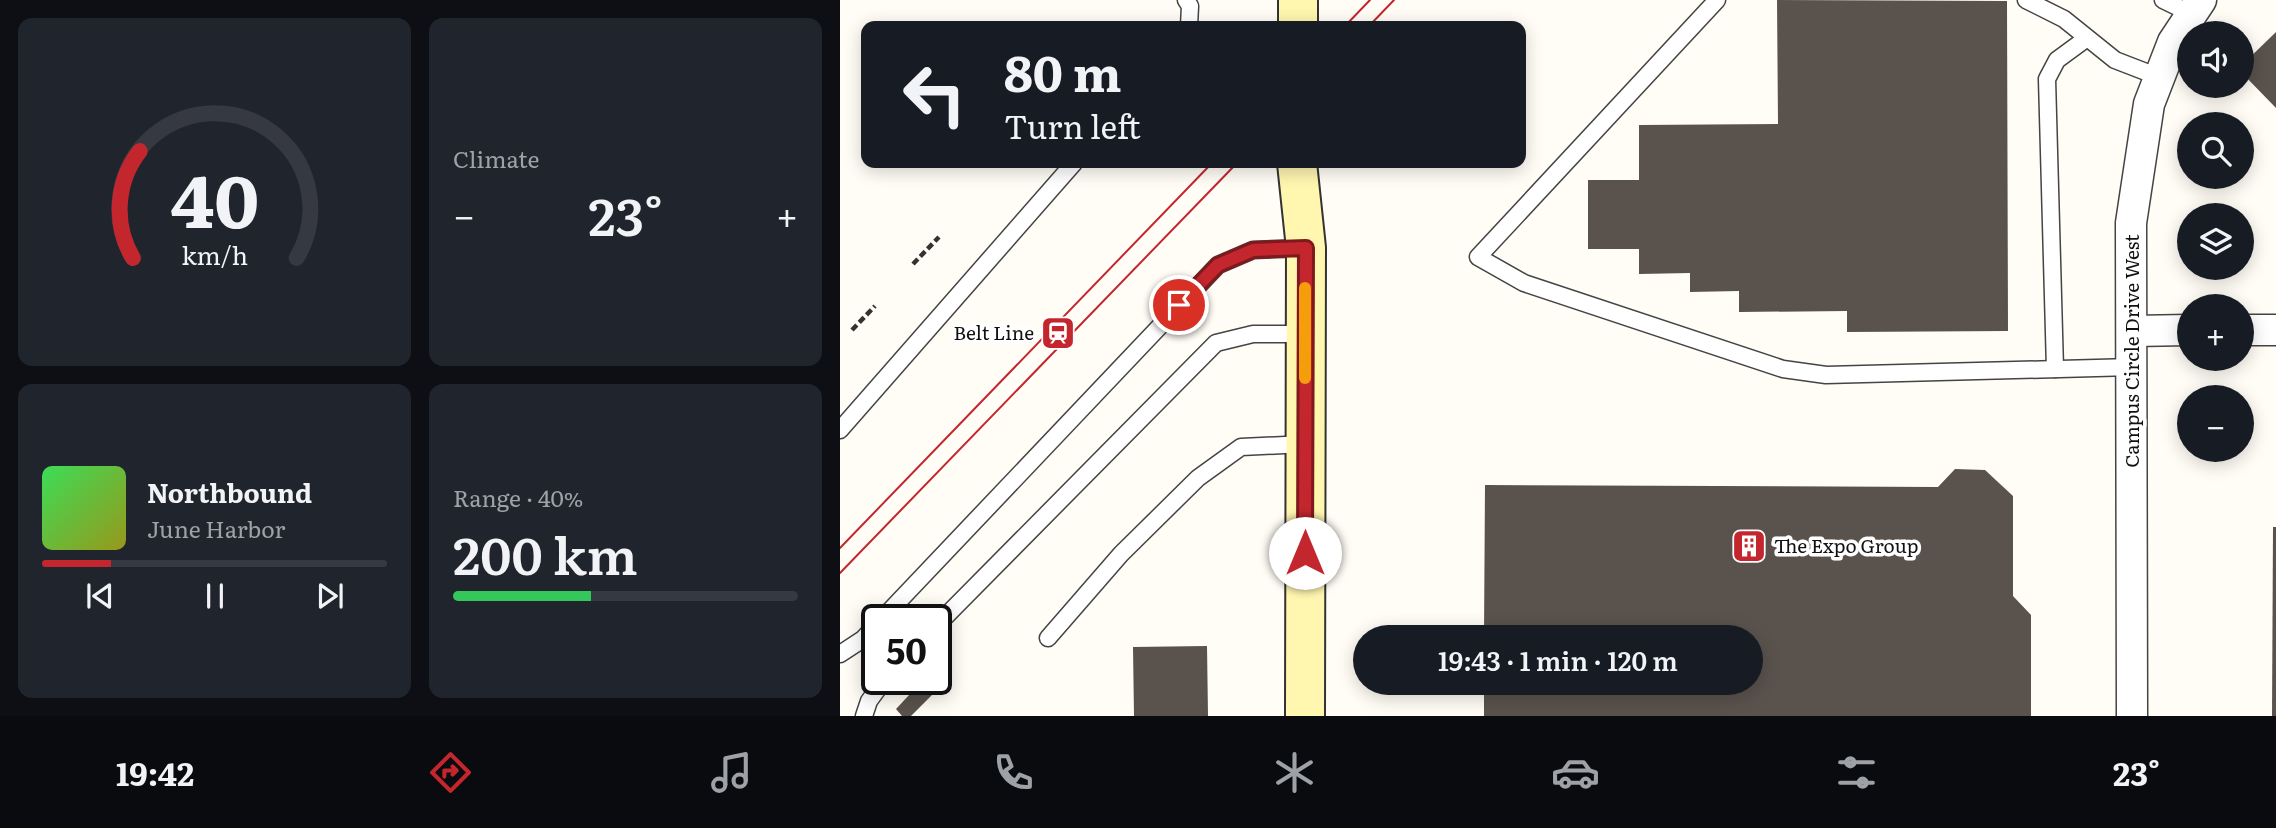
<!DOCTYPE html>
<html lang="en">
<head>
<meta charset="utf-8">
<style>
	body { margin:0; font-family:Literata,serif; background:#20242c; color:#f1f3f6; height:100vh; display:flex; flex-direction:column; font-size:26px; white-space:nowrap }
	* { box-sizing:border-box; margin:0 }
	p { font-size:23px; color:#9ea1a6 }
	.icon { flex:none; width:38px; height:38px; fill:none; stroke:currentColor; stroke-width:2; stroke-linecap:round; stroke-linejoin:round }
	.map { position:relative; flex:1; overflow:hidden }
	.side { display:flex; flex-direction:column; gap:18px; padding:18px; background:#0d0f14; width:840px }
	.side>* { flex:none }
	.guide { position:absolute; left:21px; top:21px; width:665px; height:147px; border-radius:14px; box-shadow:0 4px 18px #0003; background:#171b24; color:#f1f3f6; overflow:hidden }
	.tools { position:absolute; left:1337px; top:21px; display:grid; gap:14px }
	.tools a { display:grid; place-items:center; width:77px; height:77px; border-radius:50%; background:#171b24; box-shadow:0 4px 18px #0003; font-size:35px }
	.speed { position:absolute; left:21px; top:604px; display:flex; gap:14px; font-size:35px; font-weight:700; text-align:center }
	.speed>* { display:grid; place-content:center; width:91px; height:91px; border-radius:50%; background:#171b24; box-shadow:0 4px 18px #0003; line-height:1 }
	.speed .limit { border:4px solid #111; border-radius:10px; background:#fff; color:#111 }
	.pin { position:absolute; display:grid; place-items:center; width:60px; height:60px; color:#fff; margin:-30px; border:4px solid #fff; border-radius:50%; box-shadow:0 2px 7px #0007 }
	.me { position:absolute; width:77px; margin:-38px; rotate:0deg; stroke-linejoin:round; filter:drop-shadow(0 0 5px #0008) }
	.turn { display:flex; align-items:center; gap:24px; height:147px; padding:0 28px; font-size:32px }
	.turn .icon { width:91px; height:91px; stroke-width:2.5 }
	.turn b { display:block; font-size:49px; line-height:60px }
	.big { font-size:52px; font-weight:600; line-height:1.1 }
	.side .tile { flex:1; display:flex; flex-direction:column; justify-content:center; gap:10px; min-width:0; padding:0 24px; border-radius:14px; background:#20242c }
	.side .dial { align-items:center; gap:0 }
	.dial svg { height:182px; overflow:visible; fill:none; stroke:#363941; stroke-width:7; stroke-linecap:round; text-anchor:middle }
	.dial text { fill:#f1f3f6; stroke:none }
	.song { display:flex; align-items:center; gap:21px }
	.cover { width:84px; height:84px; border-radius:10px; background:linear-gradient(135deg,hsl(130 70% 55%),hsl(60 70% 35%)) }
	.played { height:7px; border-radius:4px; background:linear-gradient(90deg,#c4262e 20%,#363941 20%) }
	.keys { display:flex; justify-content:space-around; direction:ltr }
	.heat { display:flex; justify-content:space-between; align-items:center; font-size:38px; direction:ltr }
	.charge { height:10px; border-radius:5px; background:linear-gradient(90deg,#34c759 40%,#363941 0) }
	.side .tiles { flex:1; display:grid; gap:18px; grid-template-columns:repeat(2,1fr) }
	.trip { position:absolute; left:513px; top:625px; width:410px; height:70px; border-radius:35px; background:#171b24; box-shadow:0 4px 18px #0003; font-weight:600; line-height:70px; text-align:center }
	.menu { display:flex; height:112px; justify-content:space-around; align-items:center; background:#090b0e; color:#9ea1a6 }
	.menu .icon { width:49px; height:49px }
	.menu .current { color:#c4262e }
	.menu b { font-size:32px; color:#f1f3f6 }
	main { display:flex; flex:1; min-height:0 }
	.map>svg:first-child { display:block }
	.building { fill:#5a524d }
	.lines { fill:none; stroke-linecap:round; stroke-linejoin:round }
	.service-casing { stroke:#444; stroke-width:19 }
	.minor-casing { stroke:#444; stroke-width:33 }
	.secondary-casing { stroke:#333; stroke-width:42 }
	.path { stroke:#333; stroke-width:4.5; stroke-dasharray:7 3.5; stroke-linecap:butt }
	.service { stroke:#fff; stroke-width:16 }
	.minor { stroke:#fff; stroke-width:30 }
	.secondary { stroke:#fff6b0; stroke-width:38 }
	.tram { stroke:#c4262e; stroke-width:2 }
	.route-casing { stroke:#7f191e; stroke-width:18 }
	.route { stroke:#c4262e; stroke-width:12 }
	.slow { stroke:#f59e0b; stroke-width:12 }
	.labels { text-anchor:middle; stroke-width:7; stroke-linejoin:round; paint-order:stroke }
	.poi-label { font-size:19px; fill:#111; stroke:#fff; text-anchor:end }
	.street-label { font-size:19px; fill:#111; stroke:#fff }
</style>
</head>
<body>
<main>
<section class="side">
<div class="tiles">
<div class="tile dial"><svg viewBox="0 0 100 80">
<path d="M14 69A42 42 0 1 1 86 69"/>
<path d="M14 69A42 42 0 0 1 17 22" stroke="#c4262e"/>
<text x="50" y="56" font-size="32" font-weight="700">40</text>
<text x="50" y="72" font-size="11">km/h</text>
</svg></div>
<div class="tile"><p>Climate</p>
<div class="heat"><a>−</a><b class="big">23°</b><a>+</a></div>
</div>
<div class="tile">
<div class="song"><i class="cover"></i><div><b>Northbound</b><p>June Harbor</p></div></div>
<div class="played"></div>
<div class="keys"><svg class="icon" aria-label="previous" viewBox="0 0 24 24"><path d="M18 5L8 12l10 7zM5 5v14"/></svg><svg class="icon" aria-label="pause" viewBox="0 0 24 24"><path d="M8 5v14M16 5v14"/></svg><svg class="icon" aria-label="next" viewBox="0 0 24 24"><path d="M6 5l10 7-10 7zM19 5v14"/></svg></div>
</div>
<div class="tile"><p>Range · 40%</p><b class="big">200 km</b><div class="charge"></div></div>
</div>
</section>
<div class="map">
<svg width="1436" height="716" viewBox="0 0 1436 716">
	<rect width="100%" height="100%" fill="#fffdf5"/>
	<g class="building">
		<polygon points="937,0 1167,1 1168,331 1007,332 1007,311 899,312 899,291 850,292 850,273 799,274 799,249 748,249 748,180 799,180 799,125 938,124"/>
		<polygon points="1436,32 1436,108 1402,73 1402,65"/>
		<polygon points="1115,469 1145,470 1173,496 1173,596 1191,615 1191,716 644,716 644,682 910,682 910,637 644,637 645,485 1098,487"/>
		<polygon points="1433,527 1436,527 1436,716 1432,716"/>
		<polygon points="367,646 368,716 294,716 293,647"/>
		<polygon points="84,679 96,691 71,716 62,716 56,709"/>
	</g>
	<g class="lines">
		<g class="service-casing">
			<g id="service">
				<polyline points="346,0 350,6 349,26"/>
				<polyline points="877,0 638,257 684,283 943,369 986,375 1293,367"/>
				<polyline points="1186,0 1224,19 1275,60 1319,77"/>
				<polyline points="1323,0 1352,14"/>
				<polyline points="1215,369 1207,79 1217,60 1247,38"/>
				<polyline points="0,430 234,163"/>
				<polyline points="41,620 378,265 413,250 466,248"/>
				<polyline points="96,626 376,343 413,334 465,334"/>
				<polyline points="208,638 281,554 358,478 401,447 465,444"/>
				<polyline points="0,654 23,639 37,624"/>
				<polyline points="24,716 29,701 45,679"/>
			</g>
		</g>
		<g class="minor-casing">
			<g id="minor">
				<polyline points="1402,330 1436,330"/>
				<polyline points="1293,331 1349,330"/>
				<polyline points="1292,716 1291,223 1309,104 1333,42 1361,0"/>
			</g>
		</g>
		<g class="secondary-casing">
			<g id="secondary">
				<polyline points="458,0 458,26"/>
				<polyline points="457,163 466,248 465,716"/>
			</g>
		</g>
		<g class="path">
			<polyline points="73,264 99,237"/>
			<polyline points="12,330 35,306"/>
		</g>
		<use href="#service" class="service"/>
		<use href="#minor" class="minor"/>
		<use href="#secondary" class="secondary"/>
		<g class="tram">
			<polyline points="505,26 530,0"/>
			<polyline points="529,26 554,0"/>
			<polyline points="0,548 372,163"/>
			<polyline points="0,573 397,163"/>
		</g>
	</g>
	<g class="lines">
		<g class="route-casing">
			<polyline id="route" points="339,305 378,265 413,250 466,248 465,553"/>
		</g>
		<use href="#route" class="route"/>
		<polyline class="slow" points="465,378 465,288"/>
	</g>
	<defs>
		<g id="station-square" transform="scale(1.75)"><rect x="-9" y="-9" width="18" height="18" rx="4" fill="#c4262e" stroke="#fff"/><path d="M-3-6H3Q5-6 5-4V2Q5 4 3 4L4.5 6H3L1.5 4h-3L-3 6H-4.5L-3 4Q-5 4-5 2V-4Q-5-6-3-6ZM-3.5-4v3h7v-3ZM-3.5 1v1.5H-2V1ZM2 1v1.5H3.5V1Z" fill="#fff"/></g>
		<g id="building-square" transform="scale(1.75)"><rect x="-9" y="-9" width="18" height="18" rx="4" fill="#c4262e" stroke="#fff"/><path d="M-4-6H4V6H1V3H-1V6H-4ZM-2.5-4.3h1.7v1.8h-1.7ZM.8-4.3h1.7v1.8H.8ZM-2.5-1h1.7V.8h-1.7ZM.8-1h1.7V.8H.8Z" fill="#fff"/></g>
	</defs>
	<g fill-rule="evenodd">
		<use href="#station-square" x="218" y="333"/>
		<use href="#building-square" x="909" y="546"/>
	</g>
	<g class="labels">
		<g class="poi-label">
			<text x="194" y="340">Belt Line</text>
			<text x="934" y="553" text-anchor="start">The Expo Group</text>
		</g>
		<g class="street-label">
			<text transform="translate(1292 351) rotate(-90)" y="7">Campus Circle Drive West</text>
		</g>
	</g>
</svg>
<div class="tools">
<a><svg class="icon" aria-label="sound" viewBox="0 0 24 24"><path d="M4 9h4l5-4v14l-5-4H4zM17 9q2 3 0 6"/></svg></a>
<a><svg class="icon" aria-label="search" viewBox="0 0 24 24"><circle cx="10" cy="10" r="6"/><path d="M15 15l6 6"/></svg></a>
<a><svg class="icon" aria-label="layers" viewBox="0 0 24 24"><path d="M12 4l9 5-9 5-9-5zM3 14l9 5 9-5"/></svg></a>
<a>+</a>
<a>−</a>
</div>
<div class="speed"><div class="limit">50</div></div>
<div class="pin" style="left:339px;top:305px;background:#d93025"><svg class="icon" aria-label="arrive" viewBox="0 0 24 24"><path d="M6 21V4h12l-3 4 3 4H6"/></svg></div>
<svg class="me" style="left:465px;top:553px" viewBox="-20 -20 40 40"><circle r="19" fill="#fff"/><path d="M0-13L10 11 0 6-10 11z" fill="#c4262e"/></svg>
<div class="trip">19:43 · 1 min · 120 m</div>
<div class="guide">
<div class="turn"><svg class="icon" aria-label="left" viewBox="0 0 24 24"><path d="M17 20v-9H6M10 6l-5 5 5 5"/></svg><div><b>80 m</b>Turn left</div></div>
</div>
</div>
</main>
<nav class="menu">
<b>19:42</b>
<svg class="icon current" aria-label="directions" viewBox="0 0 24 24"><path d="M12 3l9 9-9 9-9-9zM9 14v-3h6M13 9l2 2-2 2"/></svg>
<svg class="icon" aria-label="music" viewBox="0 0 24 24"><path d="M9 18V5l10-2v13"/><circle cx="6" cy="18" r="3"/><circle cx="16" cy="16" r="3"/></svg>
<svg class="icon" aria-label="phone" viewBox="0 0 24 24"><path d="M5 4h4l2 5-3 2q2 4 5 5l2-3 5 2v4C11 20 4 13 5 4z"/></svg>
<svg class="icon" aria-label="climate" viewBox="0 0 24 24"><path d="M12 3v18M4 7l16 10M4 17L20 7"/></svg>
<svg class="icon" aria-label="car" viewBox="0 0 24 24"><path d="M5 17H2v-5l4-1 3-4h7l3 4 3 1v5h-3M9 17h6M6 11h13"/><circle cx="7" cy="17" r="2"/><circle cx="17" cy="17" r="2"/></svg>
<svg class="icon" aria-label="filters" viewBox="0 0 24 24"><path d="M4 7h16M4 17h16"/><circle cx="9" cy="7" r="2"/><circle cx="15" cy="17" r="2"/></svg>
<b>23°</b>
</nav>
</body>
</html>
